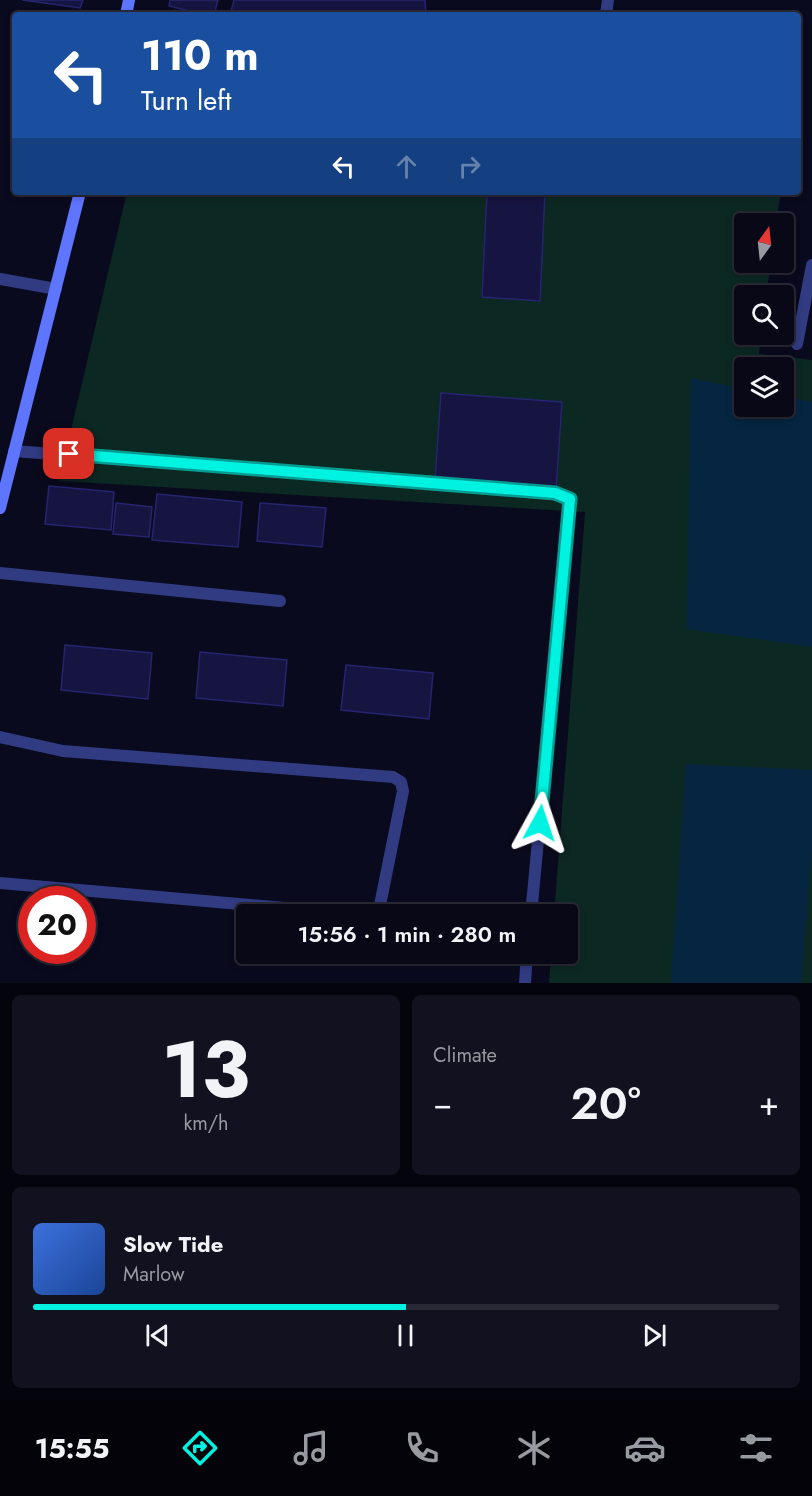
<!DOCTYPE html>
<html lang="en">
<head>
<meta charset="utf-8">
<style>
	body { margin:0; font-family:Jost,sans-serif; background:#11111f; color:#f1f3f6; height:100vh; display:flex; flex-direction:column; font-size:22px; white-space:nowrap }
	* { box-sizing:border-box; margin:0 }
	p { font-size:20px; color:#989aa1 }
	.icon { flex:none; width:33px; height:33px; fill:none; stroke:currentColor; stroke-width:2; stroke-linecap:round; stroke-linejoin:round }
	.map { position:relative; height:983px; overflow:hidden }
	.sheet { display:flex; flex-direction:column; gap:12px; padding:12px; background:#04040c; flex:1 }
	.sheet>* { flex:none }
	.top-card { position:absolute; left:12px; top:12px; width:789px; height:183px; border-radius:6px; box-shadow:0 3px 9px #0003,0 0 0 2px #292935; background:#1a4fa0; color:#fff; overflow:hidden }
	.needle { width:39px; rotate:15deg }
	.fabs { position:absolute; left:734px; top:213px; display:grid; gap:12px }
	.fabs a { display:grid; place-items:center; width:60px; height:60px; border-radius:6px; background:#080816; box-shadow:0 3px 9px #0003,0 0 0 2px #292935; font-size:30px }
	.speed { position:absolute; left:18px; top:886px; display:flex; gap:12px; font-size:30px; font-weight:700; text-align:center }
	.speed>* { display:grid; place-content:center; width:78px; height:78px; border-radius:50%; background:#080816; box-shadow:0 3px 9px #0003,0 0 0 2px #292935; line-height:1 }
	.speed .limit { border:9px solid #d22; background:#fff; color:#111 }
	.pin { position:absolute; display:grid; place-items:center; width:51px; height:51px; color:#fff; margin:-26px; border-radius:12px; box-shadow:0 3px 9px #0006 }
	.me { position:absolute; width:66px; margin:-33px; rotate:5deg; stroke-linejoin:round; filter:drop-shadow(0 0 4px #0008) }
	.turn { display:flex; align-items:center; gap:21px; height:126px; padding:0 30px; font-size:27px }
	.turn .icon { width:78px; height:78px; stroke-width:2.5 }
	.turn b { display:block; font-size:42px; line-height:51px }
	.lanes { display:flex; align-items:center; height:57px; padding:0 30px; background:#0003; justify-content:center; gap:30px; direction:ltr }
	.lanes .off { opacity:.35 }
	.big { font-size:45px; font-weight:600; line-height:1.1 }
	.sheet .card { flex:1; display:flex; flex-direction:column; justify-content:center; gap:9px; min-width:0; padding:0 21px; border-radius:9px; background:#11111f }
	.sheet .dial { align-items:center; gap:0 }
	.dial b { font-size:78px; line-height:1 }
	.song { display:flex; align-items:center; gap:18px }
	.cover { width:72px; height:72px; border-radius:9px; background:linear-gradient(135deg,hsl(220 70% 55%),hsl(220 70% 35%)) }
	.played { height:6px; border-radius:3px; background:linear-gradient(90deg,#00f2e1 50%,#292935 50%) }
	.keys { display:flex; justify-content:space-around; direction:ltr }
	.heat { display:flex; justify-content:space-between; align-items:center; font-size:33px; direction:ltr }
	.sheet .tiles { flex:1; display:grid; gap:12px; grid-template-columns:1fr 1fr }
	.card:last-child { grid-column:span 2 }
	.trip { position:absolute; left:236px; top:904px; width:342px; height:60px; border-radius:6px; background:#080816; box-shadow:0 3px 9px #0003,0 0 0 2px #292935; font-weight:600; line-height:60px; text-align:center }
	.menu { display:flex; height:96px; justify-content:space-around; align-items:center; background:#030309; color:#989aa1 }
	.menu .icon { width:42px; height:42px }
	.menu .current { color:#00f2e1 }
	.menu b { font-size:27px; color:#f1f3f6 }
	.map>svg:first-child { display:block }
	.green { fill:#0c2823; fill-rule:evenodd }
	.water { fill:#062540 }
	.building { fill:#161440; stroke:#26246f; stroke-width:1.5 }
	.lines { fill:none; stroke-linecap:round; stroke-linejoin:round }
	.service { stroke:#303b81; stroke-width:12 }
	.minor { stroke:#303b81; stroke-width:12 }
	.secondary { stroke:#5e75ff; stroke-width:12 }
	.route-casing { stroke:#009d92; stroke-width:15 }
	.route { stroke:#00f2e1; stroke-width:10 }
</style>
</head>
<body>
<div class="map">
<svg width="812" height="983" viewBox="0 0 812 983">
	<rect width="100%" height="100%" fill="#0a0a1e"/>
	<path class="green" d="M127,192h654l-5,31 -32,1v38l27,1 -5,32 -22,1v38l17,1 -2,19 53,6v623h-263l2,-29h16v-39h-13l31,-403 -526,-31zM744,368h39v38h-39z"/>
	<g class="water">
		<polygon points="691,378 744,389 744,406 783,406 783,396 812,402 812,647 687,629"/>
		<polygon points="686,764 812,770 812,846 801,983 671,983"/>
	</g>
	<g class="building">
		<polygon points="22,0 83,0 80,8"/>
		<polygon points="170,0 218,0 214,15 205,15 169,6"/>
		<polygon points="234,0 425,0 426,15 230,15"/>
		<polygon points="487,192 545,192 540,301 482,297"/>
		<polygon points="441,393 562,402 556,490 435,480"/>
		<polygon points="49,486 114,492 111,530 45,524"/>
		<polygon points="157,494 242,502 238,547 152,540"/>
		<polygon points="116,503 152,507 149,537 113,534"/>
		<polygon points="260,503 326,508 322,547 257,541"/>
		<polygon points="65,645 152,653 148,699 61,690"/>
		<polygon points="200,652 287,660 283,706 196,698"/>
		<polygon points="346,665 433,673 429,719 341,710"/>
	</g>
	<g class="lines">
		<g class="service">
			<polyline points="606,15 608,0"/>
			<polyline points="14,451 555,493 570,499 531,915"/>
			<polyline points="0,573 280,601"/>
			<polyline points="525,983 527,954"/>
		</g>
		<g class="minor">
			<polyline points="0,279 56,289"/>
			<polyline points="797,344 812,265"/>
			<polyline points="0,737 63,751 393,777 401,782 403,791 378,915"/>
			<polyline points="0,883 365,915"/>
		</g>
		<g class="secondary">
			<polyline points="126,15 129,0"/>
			<polyline points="0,508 80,192"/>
		</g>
	</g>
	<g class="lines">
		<g class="route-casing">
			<polyline id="route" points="69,454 555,493 570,499 540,823"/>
		</g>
		<use href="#route" class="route"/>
	</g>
</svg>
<div class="fabs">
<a><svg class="needle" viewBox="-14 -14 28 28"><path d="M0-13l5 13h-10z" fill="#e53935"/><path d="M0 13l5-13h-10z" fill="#989aa1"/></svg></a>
<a><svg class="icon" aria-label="search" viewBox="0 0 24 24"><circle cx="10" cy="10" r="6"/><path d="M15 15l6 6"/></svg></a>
<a><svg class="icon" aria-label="layers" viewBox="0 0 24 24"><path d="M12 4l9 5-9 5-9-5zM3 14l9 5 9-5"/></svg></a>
</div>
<div class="speed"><div class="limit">20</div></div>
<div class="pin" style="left:69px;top:454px;background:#d93025"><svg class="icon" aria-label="arrive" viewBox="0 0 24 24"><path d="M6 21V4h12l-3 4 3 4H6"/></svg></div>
<svg class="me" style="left:540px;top:823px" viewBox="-20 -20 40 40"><path d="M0-17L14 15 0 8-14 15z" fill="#00f2e1" stroke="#fff" stroke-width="4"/></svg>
<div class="trip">15:56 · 1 min · 280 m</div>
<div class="top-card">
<div class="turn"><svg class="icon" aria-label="left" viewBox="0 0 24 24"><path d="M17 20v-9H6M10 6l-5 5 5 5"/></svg><div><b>110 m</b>Turn left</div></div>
<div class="lanes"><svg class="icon" aria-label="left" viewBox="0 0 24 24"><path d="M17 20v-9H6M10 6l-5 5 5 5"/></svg><svg class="icon off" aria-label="ahead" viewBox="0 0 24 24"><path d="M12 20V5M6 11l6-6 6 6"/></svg><svg class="icon off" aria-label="right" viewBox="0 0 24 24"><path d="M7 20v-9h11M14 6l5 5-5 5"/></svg></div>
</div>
</div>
<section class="sheet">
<div class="tiles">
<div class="card dial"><b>13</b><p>km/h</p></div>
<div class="card"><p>Climate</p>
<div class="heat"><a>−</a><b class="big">20°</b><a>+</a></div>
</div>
<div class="card">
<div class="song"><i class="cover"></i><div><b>Slow Tide</b><p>Marlow</p></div></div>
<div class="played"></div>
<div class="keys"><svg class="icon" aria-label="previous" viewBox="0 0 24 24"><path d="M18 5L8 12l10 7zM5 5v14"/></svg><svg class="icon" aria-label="pause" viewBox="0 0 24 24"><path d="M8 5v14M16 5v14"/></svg><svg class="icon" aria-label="next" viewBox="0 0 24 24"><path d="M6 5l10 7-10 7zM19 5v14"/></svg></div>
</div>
</div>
</section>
<nav class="menu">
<b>15:55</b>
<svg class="icon current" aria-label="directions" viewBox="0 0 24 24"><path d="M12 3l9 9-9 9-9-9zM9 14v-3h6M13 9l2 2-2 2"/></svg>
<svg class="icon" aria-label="music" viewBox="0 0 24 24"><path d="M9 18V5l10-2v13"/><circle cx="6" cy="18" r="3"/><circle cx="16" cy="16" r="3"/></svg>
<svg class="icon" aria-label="phone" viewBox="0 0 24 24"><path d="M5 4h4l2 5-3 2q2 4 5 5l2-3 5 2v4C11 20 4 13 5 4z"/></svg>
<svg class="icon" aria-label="climate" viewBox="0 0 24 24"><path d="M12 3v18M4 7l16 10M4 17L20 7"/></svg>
<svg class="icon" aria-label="car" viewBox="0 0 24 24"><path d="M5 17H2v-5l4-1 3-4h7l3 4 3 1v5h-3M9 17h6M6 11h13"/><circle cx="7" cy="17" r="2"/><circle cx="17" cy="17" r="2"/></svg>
<svg class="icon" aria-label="filters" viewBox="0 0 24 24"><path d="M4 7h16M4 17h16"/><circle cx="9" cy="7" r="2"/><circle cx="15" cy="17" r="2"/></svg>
</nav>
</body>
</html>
